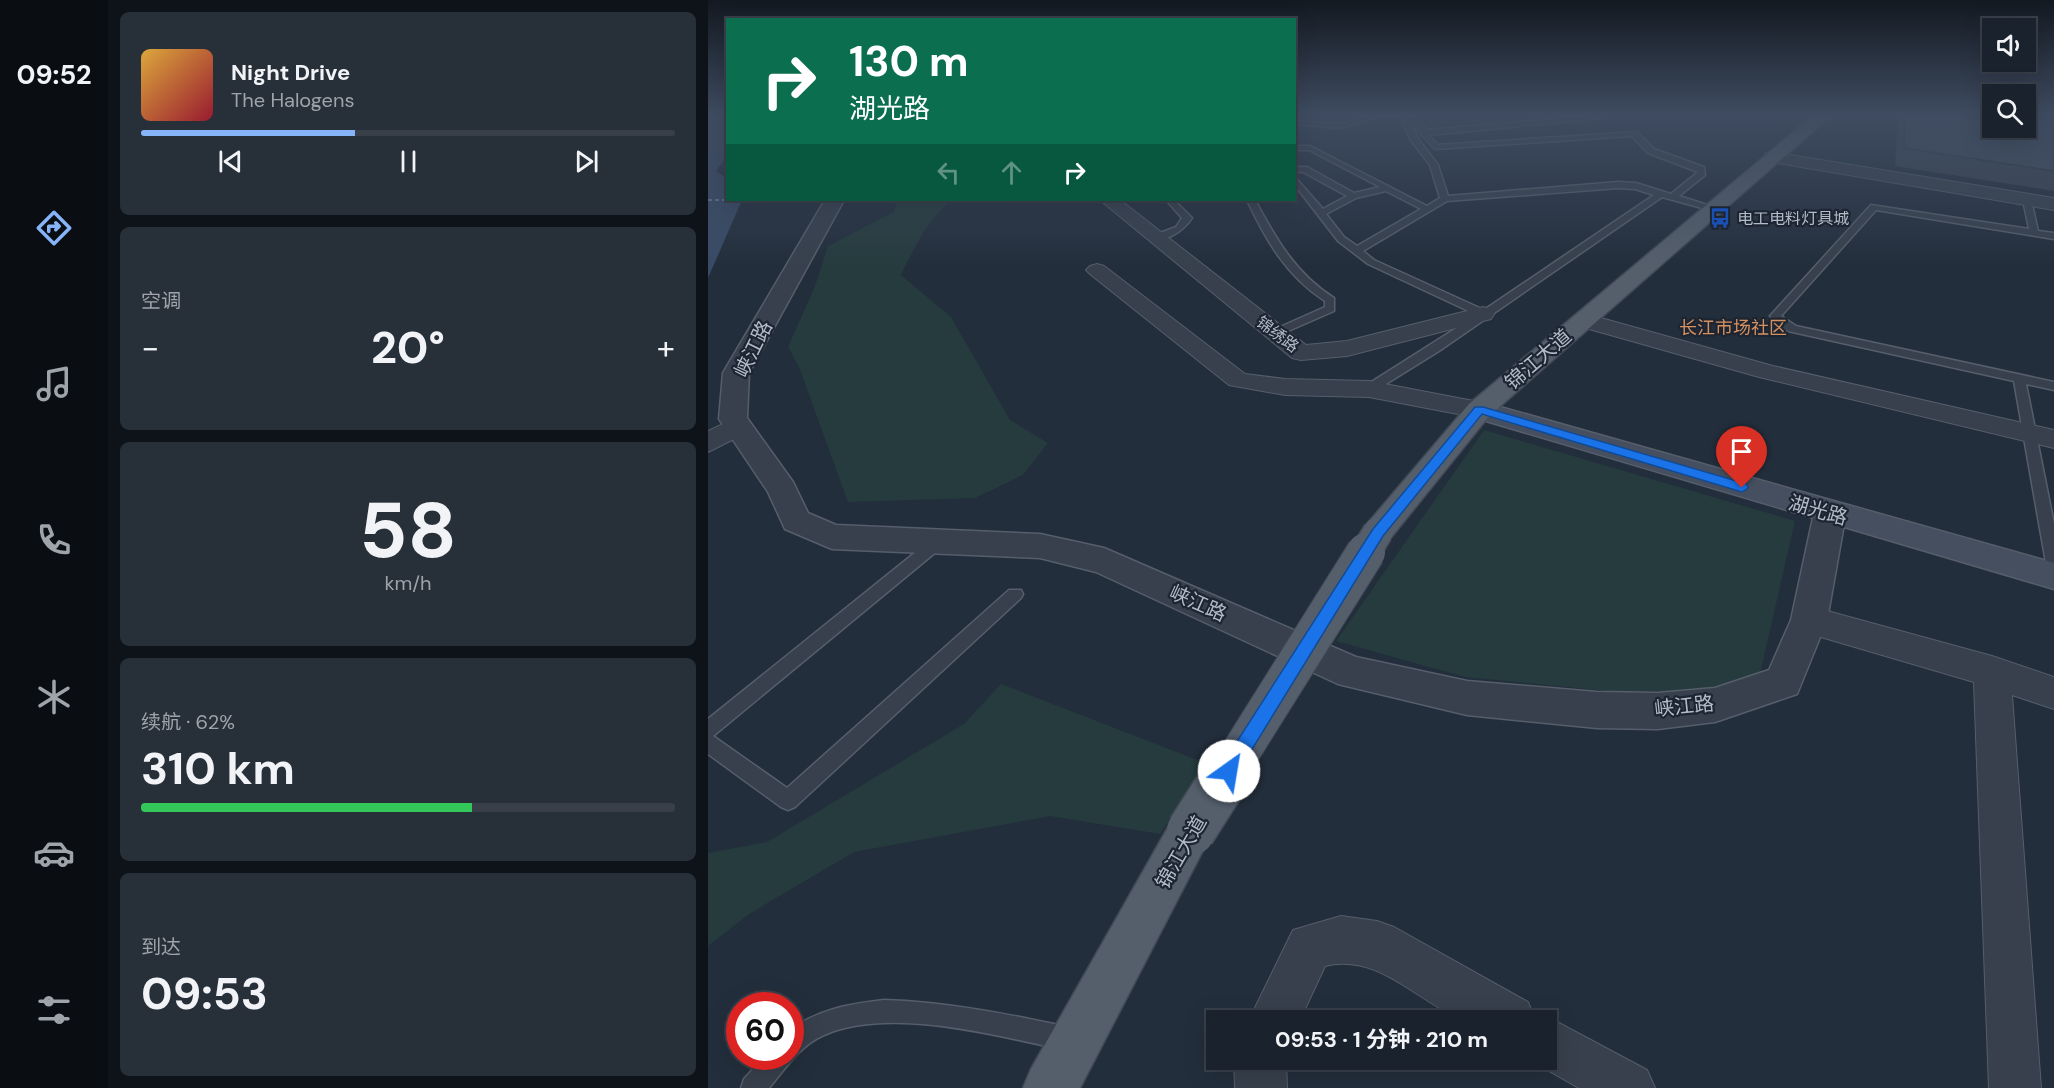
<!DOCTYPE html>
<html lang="zh">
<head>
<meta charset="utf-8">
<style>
	body { margin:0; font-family:"DM Sans","Noto Sans SC",sans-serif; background:#272f39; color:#f1f3f6; height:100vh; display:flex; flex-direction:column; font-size:22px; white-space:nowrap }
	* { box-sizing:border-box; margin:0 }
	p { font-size:20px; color:#9fa4aa }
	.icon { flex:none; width:33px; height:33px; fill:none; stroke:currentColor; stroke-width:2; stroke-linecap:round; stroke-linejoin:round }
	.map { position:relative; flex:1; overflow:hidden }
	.details { display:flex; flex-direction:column; gap:12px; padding:12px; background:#0e1319; width:600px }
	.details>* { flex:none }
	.top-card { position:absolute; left:18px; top:18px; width:570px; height:183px; border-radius:0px; box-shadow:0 6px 24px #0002,0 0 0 2px #383f49; background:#0b6e4f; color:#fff; overflow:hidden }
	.controls { position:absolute; left:1274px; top:18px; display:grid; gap:12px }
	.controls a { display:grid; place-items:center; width:54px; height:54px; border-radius:0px; background:#1a222d; box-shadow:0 6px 24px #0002,0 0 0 2px #383f49; font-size:30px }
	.speed { position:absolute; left:18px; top:992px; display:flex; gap:12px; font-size:30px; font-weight:700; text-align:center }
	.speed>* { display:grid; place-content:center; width:78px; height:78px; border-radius:50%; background:#1a222d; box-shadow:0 6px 24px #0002,0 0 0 2px #383f49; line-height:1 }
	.speed .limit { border:9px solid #d22; background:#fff; color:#111 }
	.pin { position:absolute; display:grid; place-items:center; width:51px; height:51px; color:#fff; margin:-62px -26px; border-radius:50% 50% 50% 0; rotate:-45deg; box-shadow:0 0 6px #0007 }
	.pin .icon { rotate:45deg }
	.me { position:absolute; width:66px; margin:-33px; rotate:32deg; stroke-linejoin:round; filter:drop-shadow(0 0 4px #0008) }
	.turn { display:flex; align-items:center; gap:21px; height:126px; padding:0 24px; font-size:27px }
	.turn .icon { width:78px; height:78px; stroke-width:2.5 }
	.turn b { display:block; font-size:42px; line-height:51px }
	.lanes { display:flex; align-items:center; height:57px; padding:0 24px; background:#0003; justify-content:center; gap:30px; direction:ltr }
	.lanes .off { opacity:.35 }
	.big { font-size:45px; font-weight:700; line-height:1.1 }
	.details .tile { flex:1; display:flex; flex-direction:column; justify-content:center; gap:9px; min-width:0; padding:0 21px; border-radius:9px; background:#272f39 }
	.details .dial { align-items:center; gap:0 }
	.dial b { font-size:78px; line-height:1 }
	.song { display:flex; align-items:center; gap:18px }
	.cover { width:72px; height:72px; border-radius:9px; background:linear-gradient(135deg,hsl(40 70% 55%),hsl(350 70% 35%)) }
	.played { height:6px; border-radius:3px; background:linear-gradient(90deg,#86b4f8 40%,#383f49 40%) }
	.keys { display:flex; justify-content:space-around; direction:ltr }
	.heat { display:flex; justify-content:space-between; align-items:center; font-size:33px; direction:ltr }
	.charge { height:9px; border-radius:4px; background:linear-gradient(90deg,#34c759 62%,#383f49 0) }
	.trip { position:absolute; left:498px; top:1010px; width:351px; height:60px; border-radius:0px; background:#1a222d; box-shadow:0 6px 24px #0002,0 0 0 2px #383f49; font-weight:700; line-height:60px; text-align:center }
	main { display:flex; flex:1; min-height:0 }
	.tab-bar { display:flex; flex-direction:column; width:108px; justify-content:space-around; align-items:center; background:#0a0e12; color:#9fa4aa }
	.tab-bar .icon { width:42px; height:42px }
	.tab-bar .active { color:#86b4f8 }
	.tab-bar b { font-size:27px; color:#f1f3f6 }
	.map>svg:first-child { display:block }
	.green { fill:#253b3d }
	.water { fill:#384b66 }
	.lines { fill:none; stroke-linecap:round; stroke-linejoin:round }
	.ferry { stroke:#7a91b0; stroke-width:1.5; stroke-dasharray:4 3; stroke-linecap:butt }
	.service-casing { stroke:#555e6a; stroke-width:3 }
	.minor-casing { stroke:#555e6a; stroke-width:2 }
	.tertiary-casing { stroke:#555e6a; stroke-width:3 }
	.secondary-casing { stroke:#555e6a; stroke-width:3 }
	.primary-casing { stroke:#404955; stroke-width:3 }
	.service { fill:#37404c; fill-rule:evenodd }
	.minor { fill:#37404c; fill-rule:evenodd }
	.tertiary { fill:#37404c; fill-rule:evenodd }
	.secondary { fill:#454f5f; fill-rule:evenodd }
	.primary { fill:#555f6c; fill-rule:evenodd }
	.primary-bridge-far2-casing { stroke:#404955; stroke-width:32; stroke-linecap:butt }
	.primary-bridge-far1-casing { stroke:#404955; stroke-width:40; stroke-linecap:butt }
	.primary-bridge-casing { stroke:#404955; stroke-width:51; stroke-linecap:butt }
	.primary-bridge-far2 { stroke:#555f6c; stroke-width:29 }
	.primary-bridge-far1 { stroke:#555f6c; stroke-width:38 }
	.primary-bridge { stroke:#555f6c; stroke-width:48 }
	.wall { fill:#394351 }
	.building { fill:#424e5e; stroke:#2e3742; stroke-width:1.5 }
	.route { fill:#1a73e8; stroke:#114b97; stroke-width:1.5 }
	.labels { text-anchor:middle; stroke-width:4.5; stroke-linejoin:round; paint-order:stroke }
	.far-poi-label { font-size:16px; fill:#b2bbc8; stroke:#1c2531; text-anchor:start }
	.far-street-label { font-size:16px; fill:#b2bbc8; stroke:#1c2531 }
	.far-quarter-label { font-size:18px; fill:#d59160; stroke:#1c2531 }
	.street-label { font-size:20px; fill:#b2bbc8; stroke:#1c2531 }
</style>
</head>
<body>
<main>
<nav class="tab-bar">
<b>09:52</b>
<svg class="icon active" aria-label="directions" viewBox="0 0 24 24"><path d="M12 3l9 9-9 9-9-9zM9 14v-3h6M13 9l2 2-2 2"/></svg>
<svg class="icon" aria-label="music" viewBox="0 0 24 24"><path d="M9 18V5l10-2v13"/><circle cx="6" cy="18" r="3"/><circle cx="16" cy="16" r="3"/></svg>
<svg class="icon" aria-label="phone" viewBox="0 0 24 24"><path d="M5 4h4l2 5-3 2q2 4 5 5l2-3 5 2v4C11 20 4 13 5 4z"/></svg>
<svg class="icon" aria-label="climate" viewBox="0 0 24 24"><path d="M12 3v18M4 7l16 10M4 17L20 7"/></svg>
<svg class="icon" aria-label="car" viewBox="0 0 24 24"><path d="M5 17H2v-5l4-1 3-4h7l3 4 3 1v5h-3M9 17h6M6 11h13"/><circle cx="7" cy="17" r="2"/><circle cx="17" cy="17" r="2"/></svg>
<svg class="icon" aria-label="filters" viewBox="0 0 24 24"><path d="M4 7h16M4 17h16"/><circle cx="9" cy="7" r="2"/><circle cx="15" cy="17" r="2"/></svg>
</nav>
<section class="details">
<div class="tile">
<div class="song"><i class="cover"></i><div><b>Night Drive</b><p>The Halogens</p></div></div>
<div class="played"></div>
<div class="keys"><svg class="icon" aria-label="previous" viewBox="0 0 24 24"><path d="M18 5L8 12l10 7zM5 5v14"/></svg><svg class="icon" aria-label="pause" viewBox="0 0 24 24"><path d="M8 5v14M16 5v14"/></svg><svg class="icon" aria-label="next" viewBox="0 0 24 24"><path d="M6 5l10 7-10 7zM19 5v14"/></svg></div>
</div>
<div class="tile"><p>空调</p>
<div class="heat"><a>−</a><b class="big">20°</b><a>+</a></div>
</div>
<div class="tile dial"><b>58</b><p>km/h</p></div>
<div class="tile"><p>续航 · 62%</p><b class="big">310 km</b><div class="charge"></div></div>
<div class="tile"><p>到达</p><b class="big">09:53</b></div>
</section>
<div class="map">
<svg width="1346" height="1088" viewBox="0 0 1346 1088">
	<rect width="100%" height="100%" fill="#232e3c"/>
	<g class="green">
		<path d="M190,200h55c-24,17 -39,48 -52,75l50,42 59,103 38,23 -25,32 -48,23 -127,4 -49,-135 -11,-20 27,-61 13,-40 66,-34z"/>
		<polygon points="776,430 1087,521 1052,674 992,691 900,691 757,677 628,641"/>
		<polygon points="293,684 502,765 452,834 342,816 146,852 41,914 0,946 0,853 59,842 256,724"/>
	</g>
	<polygon class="water" points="0,114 19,114 19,156 8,171 19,179 20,200 34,200 0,278"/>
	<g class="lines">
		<polyline class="ferry" points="0,200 22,200"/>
		<g class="service-casing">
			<g id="service">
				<path d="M662,114h56l-16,2 8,4 8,10 181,-16 -3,4 -175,17 8,10 200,-13 17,17 50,18 1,8 -26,21 38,12 -4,3 -51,-14 -223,154 -66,41h-8v-6l112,-71 -109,-51 -30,-23 -44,-57v-8l29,33 24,-13 -44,-24h-9v-5h13l47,26 26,-6 -63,-33 -8,-4h-15v-4h16l117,60 13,-8 -10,-33 -20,-26 -9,-22h-25l-34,11 -48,-4v-4l47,4zM702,122l25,27 197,-13 16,17 50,19 -27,22 -35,-11 -18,-1 -170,14 -10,-31 -20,-26zM910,188l17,1 19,6 -170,115 -110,-50 -11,-9 84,-50zM678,191l35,18 -64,37 -13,-9 -18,-23 30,-16z"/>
				<polygon points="1319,197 1323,200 1330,231 1346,233 1346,239 1168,210 1073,316 1088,326 1346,382 1346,390 1318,384 1346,524 1346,569 1341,567 1338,563 1306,381 1080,331 1062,316 1163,205 1321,229 1315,200"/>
				<path d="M458,200h8l18,18c-9,13 -24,23 -40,22v-4l24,-9 6,-9z"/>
				<path d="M539,200h8c21,39 40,73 79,98v13l-55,24h-8v-4l54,-24v-6c-39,-25 -59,-61 -78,-101z"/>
				<polygon points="229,537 236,543 234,547 5,736 79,788 301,590 313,590 315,594 313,598 87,807 80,810 73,807 0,754 0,719 224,539"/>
				<path d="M176,1000c63,2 123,14 184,27l8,4 4,8 -4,8 -8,4c-69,-15 -177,-45 -244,-16 -25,11 -38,33 -55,53h-28l3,-9 21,-23h25v-26c29,-21 59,-26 94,-30z"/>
			</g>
		</g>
		<g class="minor-casing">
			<g id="minor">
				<polygon points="1064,152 1346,198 1346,210 1058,161 1056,157 1058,153"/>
				<polygon points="392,200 412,200 598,345 639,341 775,307 783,309 786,314 783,319 639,356 593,360 584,358"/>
				<polygon points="389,264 396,266 537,374 577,379 661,381 771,402 780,404 784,410 780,416 771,418 661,397 577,395 521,385 382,274 378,270 382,266"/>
				<polygon points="875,313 1065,366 1346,430 1346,448 1051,377 867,325 864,320 867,315"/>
				<polygon points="30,417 40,420 44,426 40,432 0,452 0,431"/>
				<polygon points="1101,606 1284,656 1346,677 1346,709 1304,695 1333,1088 1281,1088 1266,682 1089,630 1084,620 1089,610"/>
				<path d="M633,916l36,5 17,6 134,75 7,18c-16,0 -63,4 -75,-1 -45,-20 -83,-66 -135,-53l-25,54h-51l44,-90z"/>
				<polygon points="838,1016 939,1070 947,1088 871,1088 820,1059 838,1059 838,1020 828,1020"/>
				<polygon points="526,1059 578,1059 579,1088 527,1088"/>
			</g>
		</g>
		<g class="tertiary-casing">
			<polygon id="tertiary" points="117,200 136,200 41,373 39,418 85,482 100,513 128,525 332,534 396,548 648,657 759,681 889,692 950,693 1007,688 1061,670 1083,620 1106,513 1111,505 1122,502 1133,505 1138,513 1119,620 1089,694 1007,722 950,729 889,728 759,715 630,684 388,572 332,558 124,549 77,529 60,492 11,419 15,373"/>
		</g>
		<g class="secondary-casing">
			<polygon id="secondary" points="771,401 1346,563 1346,589 761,416 757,410 761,404"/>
		</g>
		<g class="primary-casing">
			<g id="primary">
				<polygon points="1107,114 1125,114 781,416 681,540 670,544 659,540 654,532 659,524 761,404"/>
				<polygon points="483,809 499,815 505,831 372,1088 315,1088 323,1069 467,815"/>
			</g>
		</g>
		<use href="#service" class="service"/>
		<use href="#minor" class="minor"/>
		<use href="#tertiary" class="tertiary"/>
		<use href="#secondary" class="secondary"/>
		<use href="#primary" class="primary"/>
		<g class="primary-bridge-far2-casing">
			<polyline id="primary-bridge-far2" points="657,553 670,532"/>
		</g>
		<g class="primary-bridge-far1-casing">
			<polyline id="primary-bridge-far1" points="510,788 658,552"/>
		</g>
		<g class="primary-bridge-casing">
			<polyline id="primary-bridge" points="483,831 511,787"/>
		</g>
		<use href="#primary-bridge-far2" class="primary-bridge-far2"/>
		<use href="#primary-bridge-far1" class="primary-bridge-far1"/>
		<use href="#primary-bridge" class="primary-bridge"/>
	</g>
	<polygon class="wall" points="1191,114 1284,114 1346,120 1346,191 1187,166 1190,117"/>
	<polygon class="building" points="1197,114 1284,114 1284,128 1317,128 1317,116 1346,120 1346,171 1196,148"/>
	<linearGradient id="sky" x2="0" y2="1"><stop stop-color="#131921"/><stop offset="0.43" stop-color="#3f4c61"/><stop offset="1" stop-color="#3f4c61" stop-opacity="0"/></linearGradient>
	<rect width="1346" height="267" fill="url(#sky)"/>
	<polygon class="route" points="767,407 775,407 1039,484 1040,488 1034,492 774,414 675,536 527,777 521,780 514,777 512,771 514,765 665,529"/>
	<defs>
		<g id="bus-bare" transform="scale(1.62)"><path d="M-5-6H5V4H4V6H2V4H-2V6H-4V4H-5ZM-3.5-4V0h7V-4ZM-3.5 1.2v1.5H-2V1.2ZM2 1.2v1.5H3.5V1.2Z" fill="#1a4fb4" stroke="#1c2531" stroke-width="2.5" paint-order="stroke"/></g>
	</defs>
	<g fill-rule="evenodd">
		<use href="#bus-bare" x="1012" y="218"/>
	</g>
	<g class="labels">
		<g class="far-poi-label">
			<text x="1029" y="224">电工电料灯具城</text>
		</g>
		<g class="far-street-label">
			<text transform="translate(570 334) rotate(37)" y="6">锦绣路</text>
		</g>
		<g class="far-quarter-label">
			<text x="1025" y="334">长江市场社区</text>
		</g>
		<g class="street-label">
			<text transform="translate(45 349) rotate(-64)" y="7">峡江路</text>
			<text transform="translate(830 359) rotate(-41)" y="7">锦江大道</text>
			<text transform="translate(1110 510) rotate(16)" y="7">湖光路</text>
			<text transform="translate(490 603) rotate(24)" y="7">峡江路</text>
			<text transform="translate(976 706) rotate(-6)" y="7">峡江路</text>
			<text transform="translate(473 852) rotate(-60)" y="7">锦江大道</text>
		</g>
	</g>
</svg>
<div class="controls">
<a><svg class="icon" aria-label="sound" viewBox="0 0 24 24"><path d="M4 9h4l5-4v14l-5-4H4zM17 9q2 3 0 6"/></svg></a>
<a><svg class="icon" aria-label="search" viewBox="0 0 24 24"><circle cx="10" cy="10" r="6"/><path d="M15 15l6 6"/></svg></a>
</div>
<div class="speed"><div class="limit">60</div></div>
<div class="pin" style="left:1034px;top:488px;background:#d93025"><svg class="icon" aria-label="arrive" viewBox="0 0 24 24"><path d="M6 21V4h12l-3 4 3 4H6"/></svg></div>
<svg class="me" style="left:521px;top:771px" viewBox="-20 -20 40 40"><circle r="19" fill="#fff"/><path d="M0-13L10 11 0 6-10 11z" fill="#1a73e8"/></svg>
<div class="trip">09:53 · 1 分钟 · 210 m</div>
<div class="top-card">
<div class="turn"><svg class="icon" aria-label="right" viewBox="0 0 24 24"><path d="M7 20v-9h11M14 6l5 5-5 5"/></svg><div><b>130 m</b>湖光路</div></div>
<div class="lanes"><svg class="icon off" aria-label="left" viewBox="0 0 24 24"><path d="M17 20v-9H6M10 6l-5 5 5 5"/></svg><svg class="icon off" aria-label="ahead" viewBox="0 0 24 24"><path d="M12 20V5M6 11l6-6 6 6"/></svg><svg class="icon" aria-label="right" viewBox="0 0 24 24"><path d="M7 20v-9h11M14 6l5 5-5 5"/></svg></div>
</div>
</div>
</main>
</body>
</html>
